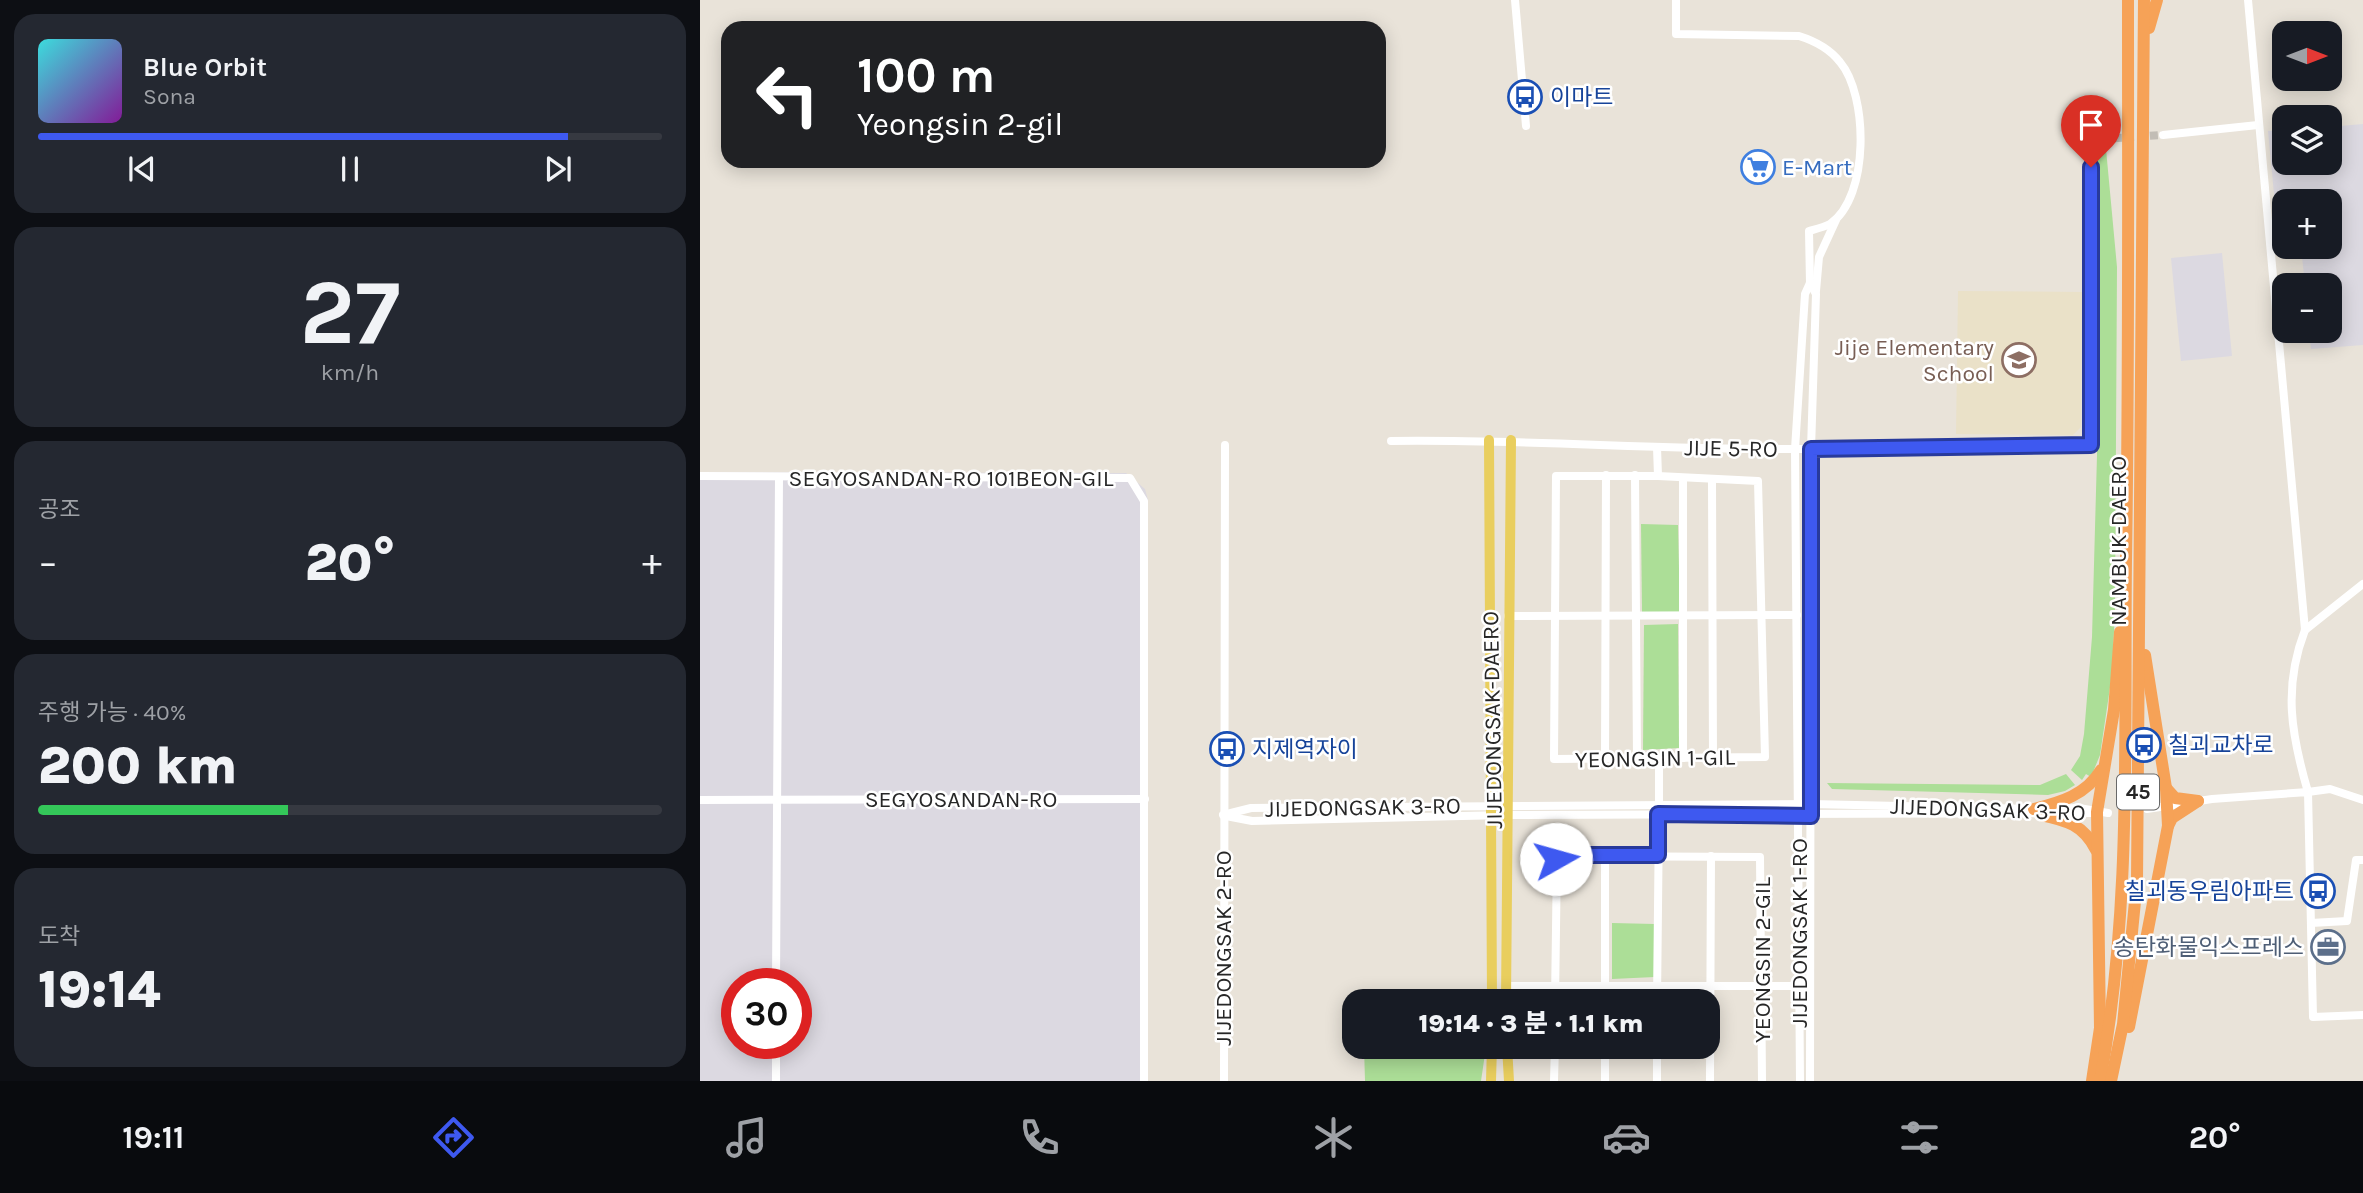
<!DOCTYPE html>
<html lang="ko">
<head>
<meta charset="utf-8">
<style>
	body { margin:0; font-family:Karla,"Noto Sans KR",sans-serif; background:#242831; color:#f1f3f6; height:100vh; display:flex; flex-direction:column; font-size:26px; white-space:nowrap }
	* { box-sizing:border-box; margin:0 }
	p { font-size:23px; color:#9ea1a6 }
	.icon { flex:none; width:38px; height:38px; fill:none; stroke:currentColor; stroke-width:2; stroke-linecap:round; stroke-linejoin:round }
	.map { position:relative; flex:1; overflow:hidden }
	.drawer { display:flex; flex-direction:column; gap:14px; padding:14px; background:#0d0f14; width:700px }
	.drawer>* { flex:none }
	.banner { position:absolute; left:21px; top:21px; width:665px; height:147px; border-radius:21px; box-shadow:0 4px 18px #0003; background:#202124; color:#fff; overflow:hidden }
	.needle { width:46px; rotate:90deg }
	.fabs { position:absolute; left:1572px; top:21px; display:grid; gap:14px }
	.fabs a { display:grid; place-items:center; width:70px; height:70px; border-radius:14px; background:#171b24; box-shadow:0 4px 18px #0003; font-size:35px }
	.speed { position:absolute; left:21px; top:968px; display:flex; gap:14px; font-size:35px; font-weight:700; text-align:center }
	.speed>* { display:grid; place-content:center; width:91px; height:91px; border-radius:50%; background:#171b24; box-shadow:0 4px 18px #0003; line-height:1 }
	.speed .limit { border:10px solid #d22; background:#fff; color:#111 }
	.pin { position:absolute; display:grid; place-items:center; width:60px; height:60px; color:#fff; margin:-72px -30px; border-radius:50% 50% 50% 0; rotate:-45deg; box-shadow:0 0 7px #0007 }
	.pin .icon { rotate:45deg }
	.me { position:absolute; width:77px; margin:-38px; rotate:83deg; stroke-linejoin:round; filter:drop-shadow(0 0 5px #0008) }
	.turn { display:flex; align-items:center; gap:24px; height:147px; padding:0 21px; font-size:32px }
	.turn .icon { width:91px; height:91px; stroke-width:2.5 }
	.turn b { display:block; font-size:49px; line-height:60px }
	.big { font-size:52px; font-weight:800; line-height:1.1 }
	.drawer .widget { flex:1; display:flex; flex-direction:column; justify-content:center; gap:10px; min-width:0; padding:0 24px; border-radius:21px; background:#242831 }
	.drawer .dial { align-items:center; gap:0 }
	.dial b { font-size:91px; line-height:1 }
	.song { display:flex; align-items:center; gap:21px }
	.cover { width:84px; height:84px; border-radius:10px; background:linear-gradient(135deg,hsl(180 70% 55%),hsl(290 70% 35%)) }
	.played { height:7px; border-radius:4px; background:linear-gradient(90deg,#3e59f0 85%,#363941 85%) }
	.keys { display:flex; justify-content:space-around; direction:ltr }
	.heat { display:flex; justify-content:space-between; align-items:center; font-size:38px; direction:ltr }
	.charge { height:10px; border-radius:5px; background:linear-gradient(90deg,#34c759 40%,#363941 0) }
	.trip { position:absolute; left:642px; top:989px; width:378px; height:70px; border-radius:21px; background:#171b24; box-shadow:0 4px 18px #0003; font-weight:800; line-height:70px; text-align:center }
	.tab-bar { display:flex; height:112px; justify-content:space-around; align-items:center; background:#090b0e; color:#9ea1a6 }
	.tab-bar .icon { width:49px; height:49px }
	.tab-bar .active { color:#3e59f0 }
	.tab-bar b { font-size:32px; color:#f1f3f6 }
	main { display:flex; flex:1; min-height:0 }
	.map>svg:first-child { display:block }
	.industrial { fill:#dcd9e1; fill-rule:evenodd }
	.education { fill:#eae1c8 }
	.green { fill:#acde97 }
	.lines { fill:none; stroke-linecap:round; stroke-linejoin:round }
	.minor-tunnel { stroke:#c2bdb5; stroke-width:8; stroke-dasharray:8 4; stroke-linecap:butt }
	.minor { stroke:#fff; stroke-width:8 }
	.major { stroke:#e9ce5e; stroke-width:10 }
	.highway { stroke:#f6a257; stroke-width:12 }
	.route-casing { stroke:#283a9c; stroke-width:18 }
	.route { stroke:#3e59f0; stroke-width:12 }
	.labels { text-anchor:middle; stroke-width:5; stroke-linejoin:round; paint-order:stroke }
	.shield { fill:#fff; stroke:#686868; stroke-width:2 }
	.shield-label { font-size:21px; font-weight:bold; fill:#272727 }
	.transit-label { font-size:23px; fill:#164399; stroke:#fff; text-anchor:start }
	.shop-label { font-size:23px; fill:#366cbe; stroke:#fff; text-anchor:start }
	.education-label { font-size:23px; fill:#785e54; stroke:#fff; text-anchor:end }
	.street-label { font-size:23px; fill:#272727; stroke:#fff }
	.service-label { font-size:23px; fill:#4e5e75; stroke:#fff; text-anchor:end }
</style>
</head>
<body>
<main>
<section class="drawer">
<div class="widget">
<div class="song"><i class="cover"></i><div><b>Blue Orbit</b><p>Sona</p></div></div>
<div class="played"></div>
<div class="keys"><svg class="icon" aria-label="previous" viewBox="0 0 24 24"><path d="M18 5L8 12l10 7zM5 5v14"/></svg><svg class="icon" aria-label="pause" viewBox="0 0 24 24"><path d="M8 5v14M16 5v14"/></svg><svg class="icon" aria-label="next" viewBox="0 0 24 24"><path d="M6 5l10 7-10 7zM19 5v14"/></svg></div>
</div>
<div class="widget dial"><b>27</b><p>km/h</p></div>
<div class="widget"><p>공조</p>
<div class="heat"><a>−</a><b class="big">20°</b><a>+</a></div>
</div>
<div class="widget"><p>주행 가능 · 40%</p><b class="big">200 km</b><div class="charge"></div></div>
<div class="widget"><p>도착</p><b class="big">19:14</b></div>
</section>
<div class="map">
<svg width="1663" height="1081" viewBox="0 0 1663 1081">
	<rect width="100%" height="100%" fill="#e9e3d9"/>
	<g class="industrial">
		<polygon points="1663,124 1663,345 1611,349 1609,331 1629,331 1629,285 1605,285 1601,247 1629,247 1629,201 1584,201 1584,246 1579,246 1568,131 1584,130 1584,163 1629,163 1629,127"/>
		<polygon points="1522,253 1532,356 1481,361 1471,258"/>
		<path d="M0,472l426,1 19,16 3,11 -1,581h-447zM37,984h59v59h-59z"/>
	</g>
	<polygon class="education" points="1258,291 1382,292 1381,427 1373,435 1256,434"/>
	<g class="green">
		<polygon points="1396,149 1406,149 1417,267 1415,610 1412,674 1400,755 1391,777 1386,774 1382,780 1371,770 1380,756 1384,734 1392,637 1397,455"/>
		<polygon points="941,524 978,525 980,612 942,612"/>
		<polygon points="978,624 979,748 943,750 944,625"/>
		<polygon points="1366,774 1375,785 1365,791 1348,795 1132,789 1127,783 1340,785"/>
		<polygon points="912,923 955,924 955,977 912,979"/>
		<polygon points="664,1047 786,1047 781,1081 665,1081"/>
	</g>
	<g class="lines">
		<polyline class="minor-tunnel" points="1402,139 1463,135"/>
		<g class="minor">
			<polyline points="815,0 826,126"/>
			<path d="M976,0v34l123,2c16,5 30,12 41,26 28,33 30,135 -10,162 -6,3 -14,5 -21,7l1,52 -5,11 -10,155 5,632"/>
			<path d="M1548,0l57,630c-22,57 -14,104 3,162l22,-3 33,11"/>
			<polyline points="1463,135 1558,125"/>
			<polyline points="1110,283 1116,294 1111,449 1110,1081"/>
			<polyline points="1116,291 1119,257 1136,220"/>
			<path d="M691,441c134,-2 268,9 403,8 99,0 198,-5 297,-4v-305l11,-1"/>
			<polyline points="957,447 958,476 856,476 854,759 1065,757 1058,481 958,476"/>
			<polyline points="935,475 937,759"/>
			<polyline points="0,476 430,478 444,501 444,1081"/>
			<polyline points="983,478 983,758"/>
			<polyline points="1012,480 1013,758"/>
			<polyline points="808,616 1097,615"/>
			<polyline points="1605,630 1663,584"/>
			<polyline points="905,759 906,475"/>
			<polyline points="959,759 959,805"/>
			<polyline points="0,800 445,799"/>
			<polyline points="1349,809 1379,808 1408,813"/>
			<polyline points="1447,809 1512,799 1608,792 1613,1017 1663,1015"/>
			<polyline points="523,815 551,808 1111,804 1336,809"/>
			<polyline points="526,816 552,821 805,815 1394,813"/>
			<polyline points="1611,923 1647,921 1656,860 1663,860"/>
			<polyline points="76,984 79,477"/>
			<polyline points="806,986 1099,986"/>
			<polyline points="855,1001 857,856 1060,857 1062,1081"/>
			<polyline points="905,1001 905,855"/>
			<polyline points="957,1001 959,814"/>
			<polyline points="76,1081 76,1043"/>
			<polyline points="524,1081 525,445"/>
			<polyline points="854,1081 855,1046"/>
			<polyline points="905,1081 905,1046"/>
			<polyline points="957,1081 957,1046"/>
			<polyline points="1010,1081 1011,856"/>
		</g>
		<g class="major">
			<polyline points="789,440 792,1001"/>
			<polyline points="806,1001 811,440"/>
			<polyline points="807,1046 809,1081"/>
			<polyline points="791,1081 792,1046"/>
		</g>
		<g class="highway">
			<polyline points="1449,28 1457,0"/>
			<polyline points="1466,788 1475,798 1498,801"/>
			<path d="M1334,809c27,-7 52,-14 67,-39"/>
			<path d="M1341,815c25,5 43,10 55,35"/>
			<polyline points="1468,826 1472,818 1498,801"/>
			<polyline points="1429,1027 1468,826 1466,788 1445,655"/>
			<polyline points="1392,1081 1400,1028 1397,812 1414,710 1420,632"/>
			<path d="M1400,1081c32,-172 24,-347 26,-521 3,-186 2,-373 2,-560"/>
			<polyline points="1411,1081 1423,1024 1437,881 1444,0"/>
		</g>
	</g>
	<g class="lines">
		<g class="route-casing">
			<polyline id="route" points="856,859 860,855 958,855 958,814 1111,816 1111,449 1391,445 1391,167"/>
		</g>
		<use href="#route" class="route"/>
	</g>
	<defs>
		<g id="bus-ring" transform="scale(1.75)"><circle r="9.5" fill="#fff" stroke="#1a4fb4" stroke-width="1.5"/><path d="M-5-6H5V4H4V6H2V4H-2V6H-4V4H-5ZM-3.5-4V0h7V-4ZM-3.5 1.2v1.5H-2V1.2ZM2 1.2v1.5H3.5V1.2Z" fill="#1a4fb4"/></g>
		<g id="supermarket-ring" transform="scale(1.75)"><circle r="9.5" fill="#fff" stroke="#3f7fe0" stroke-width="1.5"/><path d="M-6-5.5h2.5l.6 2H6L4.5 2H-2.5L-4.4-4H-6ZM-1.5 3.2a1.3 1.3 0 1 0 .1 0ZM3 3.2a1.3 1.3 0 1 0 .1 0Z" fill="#3f7fe0"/></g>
		<g id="school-ring" transform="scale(1.75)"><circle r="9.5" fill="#fff" stroke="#8d6e63" stroke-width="1.5"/><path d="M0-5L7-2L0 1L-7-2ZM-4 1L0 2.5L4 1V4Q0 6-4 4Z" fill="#8d6e63"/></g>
		<g id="office-ring" transform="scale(1.75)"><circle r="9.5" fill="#fff" stroke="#5c6f8a" stroke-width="1.5"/><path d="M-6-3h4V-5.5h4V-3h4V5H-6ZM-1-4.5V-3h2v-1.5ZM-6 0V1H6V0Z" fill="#5c6f8a"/></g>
	</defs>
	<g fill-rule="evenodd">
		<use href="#bus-ring" x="825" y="97"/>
		<use href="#supermarket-ring" x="1058" y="167"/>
		<use href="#school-ring" x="1319" y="360"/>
		<use href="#bus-ring" x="1444" y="745"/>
		<use href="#bus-ring" x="527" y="749"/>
		<use href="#bus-ring" x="1618" y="891"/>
		<use href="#office-ring" x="1628" y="947"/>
	</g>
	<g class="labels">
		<rect class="shield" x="1417" y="774.5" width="42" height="35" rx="5"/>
		<g class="shield-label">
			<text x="1438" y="799">45</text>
		</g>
		<g class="transit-label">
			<text x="850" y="105">이마트</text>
			<text x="1468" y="753">칠괴교차로</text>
			<text x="552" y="757">지제역자이</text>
			<text x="1594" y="899" text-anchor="end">칠괴동우림아파트</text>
		</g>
		<g class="shop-label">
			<text x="1082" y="175">E-Mart</text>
		</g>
		<g class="education-label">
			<text x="1294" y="355">Jije Elementary<tspan x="1294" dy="26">School</tspan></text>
		</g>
		<g class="street-label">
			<text transform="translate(1031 448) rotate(1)" y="8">JIJE 5-RO</text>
			<text x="251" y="486">SEGYOSANDAN-RO 101BEON-GIL</text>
			<text transform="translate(1418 541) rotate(-90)" y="8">NAMBUK-DAERO</text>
			<text transform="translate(792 720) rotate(-91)" y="8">JIJEDONGSAK-DAERO</text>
			<text transform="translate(955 758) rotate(-1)" y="8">YEONGSIN 1-GIL</text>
			<text x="261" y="807">SEGYOSANDAN-RO</text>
			<text transform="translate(663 807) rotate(-1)" y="8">JIJEDONGSAK 3-RO</text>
			<text transform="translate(1288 809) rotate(2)" y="8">JIJEDONGSAK 3-RO</text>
			<text transform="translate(1099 933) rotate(-90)" y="8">JIJEDONGSAK 1-RO</text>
			<text transform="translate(523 948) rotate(-90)" y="8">JIJEDONGSAK 2-RO</text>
			<text transform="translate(1062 960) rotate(-90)" y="8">YEONGSIN 2-GIL</text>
		</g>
		<g class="service-label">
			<text x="1604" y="955">송탄화물익스프레스</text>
		</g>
	</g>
</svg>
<div class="fabs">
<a><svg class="needle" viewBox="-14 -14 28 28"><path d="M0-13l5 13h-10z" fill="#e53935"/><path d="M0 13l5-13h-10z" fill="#9ea1a6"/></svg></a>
<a><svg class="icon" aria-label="layers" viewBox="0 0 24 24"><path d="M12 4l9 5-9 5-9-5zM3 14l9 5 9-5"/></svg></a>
<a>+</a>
<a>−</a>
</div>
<div class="speed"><div class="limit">30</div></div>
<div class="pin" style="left:1391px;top:167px;background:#d93025"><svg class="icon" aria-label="arrive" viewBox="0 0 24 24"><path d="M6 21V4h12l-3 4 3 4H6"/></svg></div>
<svg class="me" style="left:856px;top:859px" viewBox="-20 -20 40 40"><circle r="19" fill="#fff"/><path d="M0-13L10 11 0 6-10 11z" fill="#3e59f0"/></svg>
<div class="trip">19:14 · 3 분 · 1.1 km</div>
<div class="banner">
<div class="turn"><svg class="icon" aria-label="left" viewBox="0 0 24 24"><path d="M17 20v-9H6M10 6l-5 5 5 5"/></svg><div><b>100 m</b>Yeongsin 2-gil</div></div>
</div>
</div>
</main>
<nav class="tab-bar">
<b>19:11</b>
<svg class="icon active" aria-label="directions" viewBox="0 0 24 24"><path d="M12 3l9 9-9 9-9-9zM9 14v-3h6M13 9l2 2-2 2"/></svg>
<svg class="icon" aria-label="music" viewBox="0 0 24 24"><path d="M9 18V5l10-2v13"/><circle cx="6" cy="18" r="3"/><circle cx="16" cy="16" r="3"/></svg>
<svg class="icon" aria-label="phone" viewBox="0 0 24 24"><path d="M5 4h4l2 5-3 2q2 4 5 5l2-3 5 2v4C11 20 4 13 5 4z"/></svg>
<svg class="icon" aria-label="climate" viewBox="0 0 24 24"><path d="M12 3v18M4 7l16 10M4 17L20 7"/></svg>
<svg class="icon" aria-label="car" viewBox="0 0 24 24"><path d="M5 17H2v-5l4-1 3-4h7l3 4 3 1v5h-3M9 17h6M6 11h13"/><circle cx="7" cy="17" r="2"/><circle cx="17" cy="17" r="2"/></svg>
<svg class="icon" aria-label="filters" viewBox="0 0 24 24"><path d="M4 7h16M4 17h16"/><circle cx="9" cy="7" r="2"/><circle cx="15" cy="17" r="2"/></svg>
<b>20°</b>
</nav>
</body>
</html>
